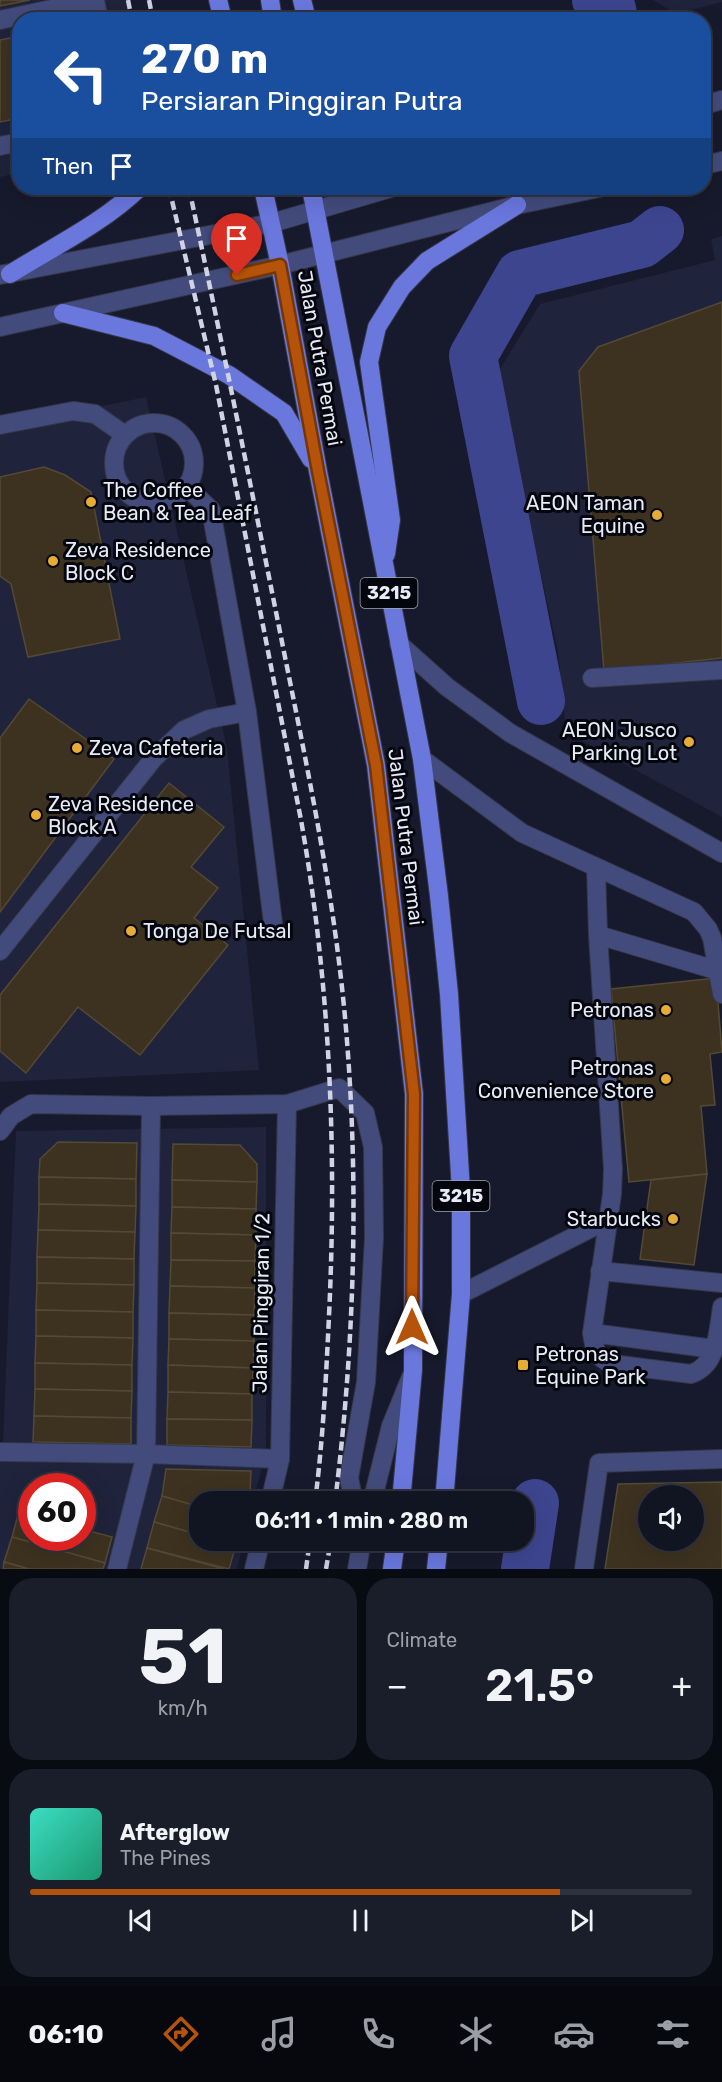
<!DOCTYPE html>
<html lang="en">
<head>
<meta charset="utf-8">
<style>
	body { margin:0; font-family:Rubik,sans-serif; background:#1a1d2a; color:#f1f3f6; height:100vh; display:flex; flex-direction:column; font-size:22px; white-space:nowrap }
	* { box-sizing:border-box; margin:0 }
	p { font-size:20px; color:#9c9ea5 }
	.icon { flex:none; width:33px; height:33px; fill:none; stroke:currentColor; stroke-width:2; stroke-linecap:round; stroke-linejoin:round }
	.map { position:relative; height:1569px; overflow:hidden }
	.side { display:flex; flex-direction:column; gap:9px; padding:9px; background:#090b12; flex:1 }
	.side>* { flex:none }
	.banner { position:absolute; left:12px; top:12px; width:699px; height:183px; border-radius:24px; box-shadow:0 6px 24px #0002,0 0 0 2px #30333f; background:#1a4fa0; color:#fff; overflow:hidden }
	.buttons { position:absolute; left:638px; top:1485px; display:grid; gap:12px }
	.buttons a { display:grid; place-items:center; width:66px; height:66px; border-radius:50%; background:#111421; box-shadow:0 6px 24px #0002,0 0 0 2px #30333f; font-size:30px }
	.speed { position:absolute; left:18px; top:1473px; display:flex; gap:12px; font-size:30px; font-weight:700; text-align:center }
	.speed>* { display:grid; place-content:center; width:78px; height:78px; border-radius:50%; background:#111421; box-shadow:0 6px 24px #0002,0 0 0 2px #30333f; line-height:1 }
	.speed .limit { border:9px solid #d22; background:#fff; color:#111 }
	.pin { position:absolute; display:grid; place-items:center; width:51px; height:51px; color:#fff; margin:-62px -26px; border-radius:50% 50% 50% 0; rotate:-45deg; box-shadow:0 0 6px #0007 }
	.pin .icon { rotate:45deg }
	.me { position:absolute; width:66px; margin:-33px; rotate:0deg; stroke-linejoin:round; filter:drop-shadow(0 0 4px #0008) }
	.turn { display:flex; align-items:center; gap:21px; height:126px; padding:0 30px; font-size:27px }
	.turn .icon { width:78px; height:78px; stroke-width:2.5 }
	.turn b { display:block; font-size:42px; line-height:51px }
	.then { display:flex; align-items:center; height:57px; padding:0 30px; background:#0003; gap:12px; font-size:22px }
	.big { font-size:45px; font-weight:600; line-height:1.1 }
	.side .tile { flex:1; display:flex; flex-direction:column; justify-content:center; gap:9px; min-width:0; padding:0 21px; border-radius:24px; background:#1a1d2a }
	.side .dial { align-items:center; gap:0 }
	.dial b { font-size:78px; line-height:1 }
	.song { display:flex; align-items:center; gap:18px }
	.cover { width:72px; height:72px; border-radius:9px; background:linear-gradient(135deg,hsl(170 70% 55%),hsl(160 70% 35%)) }
	.played { height:6px; border-radius:3px; background:linear-gradient(90deg,#b45309 80%,#30333f 80%) }
	.keys { display:flex; justify-content:space-around; direction:ltr }
	.heat { display:flex; justify-content:space-between; align-items:center; font-size:33px; direction:ltr }
	.side .tiles { flex:1; display:grid; gap:9px; grid-template-columns:1fr 1fr }
	.tile:last-child { grid-column:span 2 }
	.trip { position:absolute; left:189px; top:1491px; width:345px; height:60px; border-radius:24px; background:#111421; box-shadow:0 6px 24px #0002,0 0 0 2px #30333f; font-weight:600; line-height:60px; text-align:center }
	.menu { display:flex; height:96px; justify-content:space-around; align-items:center; background:#07080d; color:#9c9ea5 }
	.menu .icon { width:42px; height:42px }
	.menu .active { color:#b45309 }
	.menu b { font-size:27px; color:#f1f3f6 }
	.map>svg:first-child { display:block }
	.built { fill:#1f233b; fill-rule:evenodd }
	.lines { fill:none; stroke-linecap:round; stroke-linejoin:round }
	.river { stroke:#3d458f; stroke-width:48 }
	.building { fill:#3d321f; stroke:#544935; stroke-width:1.5; fill-rule:evenodd }
	.minor-casing { stroke:#343748; stroke-width:20 }
	.major-casing { stroke:#343748; stroke-width:20 }
	.minor { stroke:#434b7c; stroke-width:18 }
	.major { stroke:#6a78de; stroke-width:18 }
	.rail { stroke:#d0d3e1; stroke-width:4.5; stroke-dasharray:9 4.5; stroke-linecap:butt }
	.route-casing { stroke:#753606; stroke-width:15 }
	.route { stroke:#b45309; stroke-width:10 }
	.poi-dot { fill:#e6ac36; stroke:#05060d; stroke-width:2 }
	.labels { text-anchor:middle; stroke-width:6; stroke-linejoin:round; paint-order:stroke }
	.shield { fill:#05060d; stroke:#a3a6b1; stroke-width:1.5 }
	.shield-label { font-size:18px; font-weight:bold; fill:#e7eaf7 }
	.street-label { font-size:20px; fill:#e7eaf7; stroke:#05060d }
	.poi-label { font-size:20px; fill:#e7eaf7; stroke:#05060d; text-anchor:start }
</style>
</head>
<body>
<div class="map">
<svg width="722" height="1569" viewBox="0 0 722 1569">
	<rect width="100%" height="100%" fill="#171a2c"/>
	<g class="built">
		<polygon points="0,0 128,0 132,19 20,20 19,173 0,177"/>
		<polygon points="653,0 722,0 722,2 676,14"/>
		<polygon points="722,236 722,817 566,732 558,652 497,374 540,304 715,260 711,239"/>
		<polygon points="146,397 227,748 259,1070 0,1082 0,427"/>
		<path d="M266,1127v325l-13,49 -53,1v38l44,1 -7,28h-237v-114l3,-15 13,-309zM32,1486h50v52h-50z"/>
	</g>
	<g class="lines">
		<g class="river">
			<polyline points="596,0 612,9 614,20"/>
			<polyline points="541,701 473,356 520,274 642,244 660,230"/>
			<polyline points="525,1569 535,1503"/>
		</g>
	</g>
	<g class="building">
		<polygon points="0,0 30,0 0,6"/>
		<polygon points="20,36 20,118 0,122 0,40"/>
		<polygon points="722,302 722,658 604,671 579,371 598,347"/>
		<polygon points="44,467 65,475 91,492 120,639 28,657 11,584 0,576 0,477"/>
		<polygon points="29,699 114,759 0,912 0,738"/>
		<polygon points="169,783 224,827 191,867 218,888 194,918 228,945 140,1055 78,1007 26,1073 0,1051 0,995"/>
		<polygon points="716,978 722,1052 710,1054 715,1105 701,1106 707,1174 629,1182 611,989"/>
		<polygon points="58,1142 137,1143 136,1179 39,1177 40,1159"/>
		<polygon points="173,1144 240,1145 257,1164 257,1182 172,1180"/>
		<polygon points="707,1174 694,1265 640,1259 651,1180"/>
		<polygon points="39,1177 136,1179 136,1206 39,1204"/>
		<polygon points="172,1180 257,1182 256,1209 172,1207"/>
		<polygon points="39,1204 136,1206 135,1232 38,1230"/>
		<polygon points="172,1207 256,1209 256,1235 171,1233"/>
		<polygon points="38,1230 135,1232 134,1259 37,1257"/>
		<polygon points="171,1233 256,1235 255,1261 171,1260"/>
		<polygon points="37,1257 134,1259 134,1285 37,1283"/>
		<polygon points="171,1260 255,1261 255,1288 170,1286"/>
		<polygon points="37,1283 134,1285 133,1312 36,1310"/>
		<polygon points="170,1286 255,1288 254,1315 169,1313"/>
		<polygon points="36,1310 133,1312 133,1338 36,1336"/>
		<polygon points="169,1313 254,1315 254,1341 169,1339"/>
		<polygon points="36,1336 133,1338 132,1365 35,1363"/>
		<polygon points="169,1339 254,1341 253,1368 168,1365"/>
		<polygon points="35,1363 132,1365 132,1391 35,1389"/>
		<polygon points="168,1365 253,1368 252,1394 168,1392"/>
		<polygon points="35,1389 132,1391 131,1418 34,1416"/>
		<polygon points="168,1392 252,1394 252,1420 167,1419"/>
		<polygon points="34,1416 131,1418 131,1444 33,1442"/>
		<polygon points="167,1419 252,1420 251,1447 167,1445"/>
		<polygon points="166,1469 251,1471 250,1493 248,1502 200,1502 200,1507 162,1496"/>
		<path d="M722,1482v87h-117l13,-85zM648,1496h45v44h-45z"/>
		<polygon points="162,1496 200,1507 200,1535 154,1522"/>
		<polygon points="19,1511 32,1515 32,1538 82,1538 82,1529 112,1537 105,1563 12,1537"/>
		<polygon points="154,1522 200,1535 200,1540 219,1540 236,1545 229,1569 147,1548"/>
		<polygon points="12,1537 105,1563 103,1569 29,1569 4,1562"/>
		<polygon points="219,1540 237,1540 236,1545"/>
		<polygon points="147,1548 224,1569 141,1569"/>
		<polygon points="4,1562 29,1569 3,1569"/>
	</g>
	<g class="lines">
		<g class="minor-casing">
			<g id="minor">
				<polyline points="95,0 99,20"/>
				<polyline points="0,20 95,0"/>
				<polyline points="704,105 722,100"/>
				<polyline points="0,146 20,142"/>
				<polyline points="704,165 722,161"/>
				<polyline points="0,275 272,223 391,188"/>
				<polyline points="0,327 280,265 517,205 599,188"/>
				<circle cx="154" cy="463" r="40"/>
				<polyline points="0,425 73,411 95,414 125,435"/>
				<polyline points="186,486 211,510 247,712 273,923"/>
				<polyline points="399,644 447,687 510,733 722,853"/>
				<polyline points="592,678 722,670"/>
				<polyline points="422,759 522,833 694,912 708,929 712,938 722,994"/>
				<path d="M596,868l2,67 15,234 -1,25 -20,139c2,15 4,25 20,31l79,10c27,-9 27,-43 31,-67"/>
				<polyline points="598,935 719,971"/>
				<polyline points="0,951 154,758 184,730 209,719 247,712"/>
				<polyline points="0,1131 11,1116 31,1104 151,1106 287,1104 339,1088 365,1113 373,1147 374,1238 366,1382 349,1478 354,1502"/>
				<polyline points="600,1271 722,1283"/>
				<polyline points="461,1294 607,1220"/>
				<polyline points="592,1333 714,1349"/>
				<polyline points="0,1452 146,1454 280,1459"/>
				<polyline points="270,1502 280,1459 287,1104"/>
				<polyline points="372,1502 391,1426 411,1377"/>
				<polyline points="117,1569 146,1454 151,1106"/>
				<polyline points="254,1569 261,1540"/>
				<polyline points="357,1569 362,1540"/>
				<polyline points="584,1569 599,1463 722,1459"/>
			</g>
		</g>
		<g class="major-casing">
			<g id="major">
				<polyline points="218,0 223,20"/>
				<polyline points="270,0 273,20"/>
				<polyline points="302,0 307,20"/>
				<polyline points="263,188 280,265 318,471 376,765 414,1094 413,1370 401,1502"/>
				<polyline points="311,188 422,759 439,896 449,994 461,1191 461,1294 444,1502"/>
				<path d="M10,274c43,-27 93,-51 129,-86"/>
				<polyline points="63,313 154,336 229,375 284,413 311,459"/>
				<polyline points="386,554 391,520 369,362 377,327 402,287 427,261 517,205"/>
				<polyline points="392,1569 396,1540"/>
				<polyline points="436,1569 439,1540"/>
			</g>
		</g>
		<use href="#minor" class="minor"/>
		<use href="#major" class="major"/>
		<g class="rail">
			<polyline points="128,0 132,20"/>
			<polyline points="149,0 153,20"/>
			<path d="M169,188l47,197 85,435c29,164 36,330 28,496 -3,62 -6,124 -14,186"/>
			<path d="M189,188c33,154 64,309 95,464 26,129 53,258 63,389 12,153 7,309 -12,461"/>
			<polyline points="306,1569 310,1540"/>
			<polyline points="326,1569 331,1540"/>
		</g>
	</g>
	<g class="lines">
		<g class="route-casing">
			<polyline id="route" points="237,275 280,265 318,471 376,765 414,1094 412,1327"/>
		</g>
		<use href="#route" class="route"/>
	</g>
	<g class="poi-dot">
		<circle cx="91" cy="502" r="6"/>
		<circle cx="657" cy="515" r="6"/>
		<circle cx="53" cy="561" r="6"/>
		<circle cx="689" cy="742" r="6"/>
		<circle cx="77" cy="748" r="6"/>
		<circle cx="36" cy="815" r="6"/>
		<circle cx="131" cy="931" r="6"/>
		<circle cx="666" cy="1010" r="6"/>
		<circle cx="666" cy="1079" r="6"/>
		<circle cx="673" cy="1219" r="6"/>
		<rect x="517" y="1359" width="12" height="12" rx="3"/>
	</g>
	<g class="labels">
		<g class="shield">
			<rect x="360.5" y="578" width="57" height="30" rx="4.5"/>
			<rect x="432.5" y="1181" width="57" height="30" rx="4.5"/>
		</g>
		<g class="shield-label">
			<text x="389" y="599">3215</text>
			<text x="461" y="1202">3215</text>
		</g>
		<g class="street-label">
			<text transform="translate(320 358) rotate(80)" y="7">Jalan Putra Permai</text>
			<text transform="translate(406 837) rotate(83)" y="7">Jalan Putra Permai</text>
			<text transform="translate(261 1303) rotate(-89)" y="7">Jalan Pinggiran 1/2</text>
		</g>
		<g class="poi-label">
			<text x="103" y="497">The Coffee<tspan x="103" dy="23">Bean &amp; Tea Leaf</tspan></text>
			<text x="645" y="510" text-anchor="end">AEON Taman<tspan x="645" dy="23">Equine</tspan></text>
			<text x="65" y="557">Zeva Residence<tspan x="65" dy="23">Block C</tspan></text>
			<text x="677" y="737" text-anchor="end">AEON Jusco<tspan x="677" dy="23">Parking Lot</tspan></text>
			<text x="89" y="755">Zeva Cafeteria</text>
			<text x="48" y="811">Zeva Residence<tspan x="48" dy="23">Block A</tspan></text>
			<text x="143" y="938">Tonga De Futsal</text>
			<text x="654" y="1017" text-anchor="end">Petronas</text>
			<text x="654" y="1075" text-anchor="end">Petronas<tspan x="654" dy="23">Convenience Store</tspan></text>
			<text x="661" y="1226" text-anchor="end">Starbucks</text>
			<text x="535" y="1361">Petronas<tspan x="535" dy="23">Equine Park</tspan></text>
		</g>
	</g>
</svg>
<div class="buttons">
<a><svg class="icon" aria-label="sound" viewBox="0 0 24 24"><path d="M4 9h4l5-4v14l-5-4H4zM17 9q2 3 0 6"/></svg></a>
</div>
<div class="speed"><div class="limit">60</div></div>
<div class="pin" style="left:237px;top:275px;background:#d93025"><svg class="icon" aria-label="arrive" viewBox="0 0 24 24"><path d="M6 21V4h12l-3 4 3 4H6"/></svg></div>
<svg class="me" style="left:412px;top:1327px" viewBox="-20 -20 40 40"><path d="M0-17L14 15 0 8-14 15z" fill="#b45309" stroke="#fff" stroke-width="4"/></svg>
<div class="trip">06:11 · 1 min · 280 m</div>
<div class="banner">
<div class="turn"><svg class="icon" aria-label="left" viewBox="0 0 24 24"><path d="M17 20v-9H6M10 6l-5 5 5 5"/></svg><div><b>270 m</b>Persiaran Pinggiran Putra</div></div>
<div class="then">Then<svg class="icon" aria-label="arrive" viewBox="0 0 24 24"><path d="M6 21V4h12l-3 4 3 4H6"/></svg></div>
</div>
</div>
<section class="side">
<div class="tiles">
<div class="tile dial"><b>51</b><p>km/h</p></div>
<div class="tile"><p>Climate</p>
<div class="heat"><a>−</a><b class="big">21.5°</b><a>+</a></div>
</div>
<div class="tile">
<div class="song"><i class="cover"></i><div><b>Afterglow</b><p>The Pines</p></div></div>
<div class="played"></div>
<div class="keys"><svg class="icon" aria-label="previous" viewBox="0 0 24 24"><path d="M18 5L8 12l10 7zM5 5v14"/></svg><svg class="icon" aria-label="pause" viewBox="0 0 24 24"><path d="M8 5v14M16 5v14"/></svg><svg class="icon" aria-label="next" viewBox="0 0 24 24"><path d="M6 5l10 7-10 7zM19 5v14"/></svg></div>
</div>
</div>
</section>
<nav class="menu">
<b>06:10</b>
<svg class="icon active" aria-label="directions" viewBox="0 0 24 24"><path d="M12 3l9 9-9 9-9-9zM9 14v-3h6M13 9l2 2-2 2"/></svg>
<svg class="icon" aria-label="music" viewBox="0 0 24 24"><path d="M9 18V5l10-2v13"/><circle cx="6" cy="18" r="3"/><circle cx="16" cy="16" r="3"/></svg>
<svg class="icon" aria-label="phone" viewBox="0 0 24 24"><path d="M5 4h4l2 5-3 2q2 4 5 5l2-3 5 2v4C11 20 4 13 5 4z"/></svg>
<svg class="icon" aria-label="climate" viewBox="0 0 24 24"><path d="M12 3v18M4 7l16 10M4 17L20 7"/></svg>
<svg class="icon" aria-label="car" viewBox="0 0 24 24"><path d="M5 17H2v-5l4-1 3-4h7l3 4 3 1v5h-3M9 17h6M6 11h13"/><circle cx="7" cy="17" r="2"/><circle cx="17" cy="17" r="2"/></svg>
<svg class="icon" aria-label="filters" viewBox="0 0 24 24"><path d="M4 7h16M4 17h16"/><circle cx="9" cy="7" r="2"/><circle cx="15" cy="17" r="2"/></svg>
</nav>
</body>
</html>
